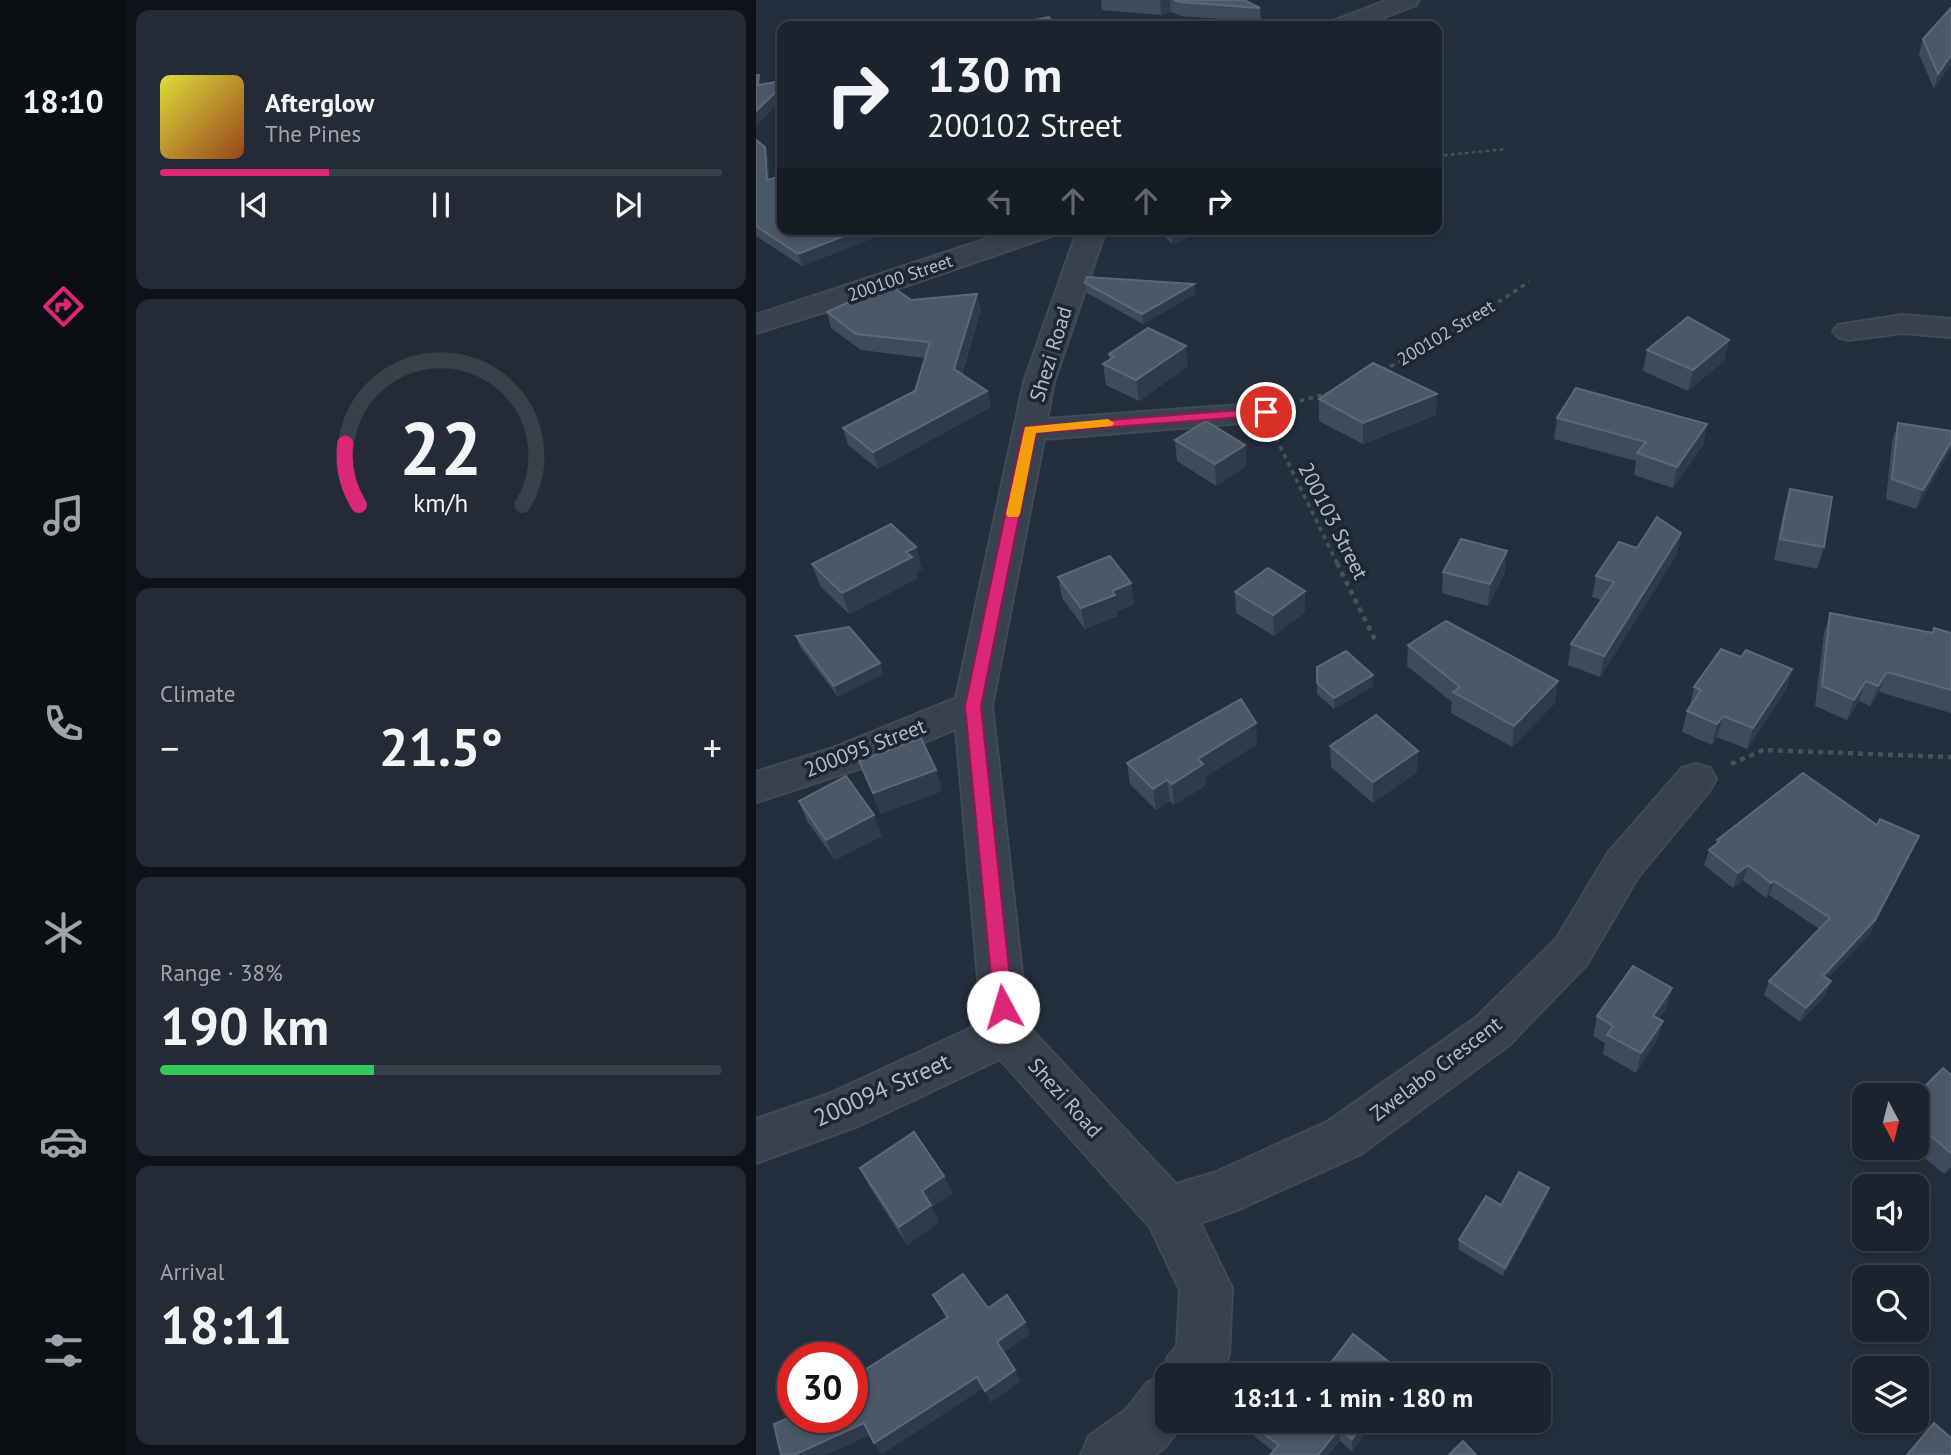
<!DOCTYPE html>
<html lang="en">
<head>
<meta charset="utf-8">
<style>
	body { margin:0; font-family:"PT Sans",sans-serif; background:#242b36; color:#f1f3f6; height:100vh; display:flex; flex-direction:column; font-size:26px; white-space:nowrap }
	* { box-sizing:border-box; margin:0 }
	p { font-size:23px; color:#a0a4aa }
	.icon { flex:none; width:38px; height:38px; fill:none; stroke:currentColor; stroke-width:2; stroke-linecap:round; stroke-linejoin:round }
	.map { position:relative; flex:1; overflow:hidden }
	.panel { display:flex; flex-direction:column; gap:10px; padding:10px; background:#0f1319; width:630px }
	.panel>* { flex:none }
	.guide { position:absolute; left:21px; top:21px; width:665px; height:214px; border-radius:14px; box-shadow:0 4px 10px #0003,0 0 0 2px #39404a; background:#1b232e; color:#f1f3f6; overflow:hidden }
	.needle { width:46px; rotate:173deg }
	.buttons { position:absolute; left:1096px; top:1083px; display:grid; gap:14px }
	.buttons a { display:grid; place-items:center; width:77px; height:77px; border-radius:14px; background:#1b232e; box-shadow:0 4px 10px #0003,0 0 0 2px #39404a; font-size:35px }
	.speed { position:absolute; left:21px; top:1342px; display:flex; gap:14px; font-size:35px; font-weight:700; text-align:center }
	.speed>* { display:grid; place-content:center; width:91px; height:91px; border-radius:50%; background:#1b232e; box-shadow:0 4px 10px #0003,0 0 0 2px #39404a; line-height:1 }
	.speed .limit { border:10px solid #d22; background:#fff; color:#111 }
	.pin { position:absolute; display:grid; place-items:center; width:60px; height:60px; color:#fff; margin:-30px; border:4px solid #fff; border-radius:50%; box-shadow:0 2px 7px #0007 }
	.me { position:absolute; width:77px; margin:-38px; rotate:354deg; stroke-linejoin:round; filter:drop-shadow(0 0 5px #0008) }
	.turn { display:flex; align-items:center; gap:24px; height:147px; padding:0 35px; font-size:32px }
	.turn .icon { width:91px; height:91px; stroke-width:2.5 }
	.turn b { display:block; font-size:49px; line-height:60px }
	.lanes { display:flex; align-items:center; height:66px; padding:0 35px; background:#0003; justify-content:center; gap:35px; direction:ltr }
	.lanes .off { opacity:.35 }
	.big { font-size:52px; font-weight:600; line-height:1.1 }
	.panel .tile { flex:1; display:flex; flex-direction:column; justify-content:center; gap:10px; min-width:0; padding:0 24px; border-radius:14px; background:#242b36 }
	.panel .dial { align-items:center; gap:0 }
	.dial svg { height:182px; overflow:visible; fill:none; stroke:#39404a; stroke-width:7; stroke-linecap:round; text-anchor:middle }
	.dial text { fill:#f1f3f6; stroke:none }
	.song { display:flex; align-items:center; gap:21px }
	.cover { width:84px; height:84px; border-radius:10px; background:linear-gradient(135deg,hsl(60 70% 55%),hsl(20 70% 35%)) }
	.played { height:7px; border-radius:4px; background:linear-gradient(90deg,#db2777 30%,#39404a 30%) }
	.keys { display:flex; justify-content:space-around; direction:ltr }
	.heat { display:flex; justify-content:space-between; align-items:center; font-size:38px; direction:ltr }
	.charge { height:10px; border-radius:5px; background:linear-gradient(90deg,#34c759 38%,#39404a 0) }
	.trip { position:absolute; left:399px; top:1363px; width:396px; height:70px; border-radius:14px; background:#1b232e; box-shadow:0 4px 10px #0003,0 0 0 2px #39404a; font-weight:600; line-height:70px; text-align:center }
	main { display:flex; flex:1; min-height:0 }
	.dock { display:flex; flex-direction:column; width:126px; justify-content:space-around; align-items:center; background:#0b0e12; color:#a0a4aa }
	.dock .icon { width:49px; height:49px }
	.dock .selected { color:#db2777 }
	.dock b { font-size:32px; color:#f1f3f6 }
	.map>svg:first-child { display:block }
	.lines { fill:none; stroke-linecap:round; stroke-linejoin:round }
	.minor-casing { stroke:#414a57; stroke-width:4 }
	.path-far2 { stroke:#3f5557; stroke-width:2.5; stroke-dasharray:3.5 3.5; stroke-linecap:butt }
	.path-far1 { stroke:#3f5557; stroke-width:3.5; stroke-dasharray:4.5 4.5; stroke-linecap:butt }
	.path { stroke:#3f5557; stroke-width:4.5; stroke-dasharray:5 5; stroke-linecap:butt }
	.minor { fill:#38414e; fill-rule:evenodd }
	.wall { fill:#3f4b5c }
	.shaded-wall { fill:#2f3b4b }
	.building { fill:#4b5868; stroke:#5c6777; stroke-width:2 }
	.route { fill:#db2777; stroke:#8e194d; stroke-width:2 }
	.slow { fill:#f59e0b }
	.labels { text-anchor:middle; stroke-width:7; stroke-linejoin:round; paint-order:stroke }
	.far-street-label { font-size:18px; fill:#b4bcc9; stroke:#1d2633 }
	.street-label { font-size:21px; fill:#b4bcc9; stroke:#1d2633 }
	.near-street-label { font-size:24px; fill:#b4bcc9; stroke:#1d2633 }
</style>
</head>
<body>
<main>
<nav class="dock">
<b>18:10</b>
<svg class="icon selected" aria-label="directions" viewBox="0 0 24 24"><path d="M12 3l9 9-9 9-9-9zM9 14v-3h6M13 9l2 2-2 2"/></svg>
<svg class="icon" aria-label="music" viewBox="0 0 24 24"><path d="M9 18V5l10-2v13"/><circle cx="6" cy="18" r="3"/><circle cx="16" cy="16" r="3"/></svg>
<svg class="icon" aria-label="phone" viewBox="0 0 24 24"><path d="M5 4h4l2 5-3 2q2 4 5 5l2-3 5 2v4C11 20 4 13 5 4z"/></svg>
<svg class="icon" aria-label="climate" viewBox="0 0 24 24"><path d="M12 3v18M4 7l16 10M4 17L20 7"/></svg>
<svg class="icon" aria-label="car" viewBox="0 0 24 24"><path d="M5 17H2v-5l4-1 3-4h7l3 4 3 1v5h-3M9 17h6M6 11h13"/><circle cx="7" cy="17" r="2"/><circle cx="17" cy="17" r="2"/></svg>
<svg class="icon" aria-label="filters" viewBox="0 0 24 24"><path d="M4 7h16M4 17h16"/><circle cx="9" cy="7" r="2"/><circle cx="15" cy="17" r="2"/></svg>
</nav>
<section class="panel">
<div class="tile">
<div class="song"><i class="cover"></i><div><b>Afterglow</b><p>The Pines</p></div></div>
<div class="played"></div>
<div class="keys"><svg class="icon" aria-label="previous" viewBox="0 0 24 24"><path d="M18 5L8 12l10 7zM5 5v14"/></svg><svg class="icon" aria-label="pause" viewBox="0 0 24 24"><path d="M8 5v14M16 5v14"/></svg><svg class="icon" aria-label="next" viewBox="0 0 24 24"><path d="M6 5l10 7-10 7zM19 5v14"/></svg></div>
</div>
<div class="tile dial"><svg viewBox="0 0 100 80">
<path d="M14 69A42 42 0 1 1 86 69"/>
<path d="M14 69A42 42 0 0 1 8 42" stroke="#db2777"/>
<text x="50" y="56" font-size="32" font-weight="700">22</text>
<text x="50" y="72" font-size="11">km/h</text>
</svg></div>
<div class="tile"><p>Climate</p>
<div class="heat"><a>−</a><b class="big">21.5°</b><a>+</a></div>
</div>
<div class="tile"><p>Range · 38%</p><b class="big">190 km</b><div class="charge"></div></div>
<div class="tile"><p>Arrival</p><b class="big">18:11</b></div>
</section>
<div class="map">
<svg width="1195" height="1455" viewBox="0 0 1195 1455">
	<rect width="100%" height="100%" fill="#242f3e"/>
	<g class="lines">
		<g class="minor-casing">
			<g id="minor">
				<polygon points="632,0 663,0 660,5 605,26 574,26 577,21"/>
				<polygon points="261,229 301,229 298,235 114,298 0,333 0,315"/>
				<polygon points="322,229 350,229 298,382 291,419 510,403 521,405 526,412 521,419 510,421 288,439 236,706 272,1026 420,1184 458,1173 571,1122 721,1017 801,938 852,853 926,768 940,764 954,768 960,779 954,790 882,877 831,964 753,1045 605,1154 481,1210 444,1223 476,1288 473,1355 464,1376 411,1376 411,1421 429,1421 408,1448 399,1455 325,1455 333,1436 370,1410 392,1382 405,1377 412,1357 421,1346 424,1290 394,1227 244,1059 102,1126 0,1163 0,1119 73,1094 226,1023 200,729 105,768 0,802 0,772 77,748 200,698 268,382"/>
				<polygon points="1146,315 1195,319 1195,337 1146,333 1092,340 1082,337 1077,331 1082,325"/>
			</g>
		</g>
		<polyline class="path-far2" points="681,156 750,149"/>
		<g class="path-far1">
			<polyline points="626,370 662,354 773,282"/>
			<polyline points="544,401 576,392"/>
			<polyline points="520,438 582,565"/>
		</g>
		<g class="path">
			<polyline points="581,563 620,642"/>
			<polyline points="975,764 1007,750 1195,757"/>
		</g>
		<use href="#minor" class="minor"/>
	</g>
	<g class="wall">
		<polygon points="345,0 488,0 504,8 505,22 425,16 415,12 405,15 346,10"/>
		<polygon points="1195,8 1195,64 1178,89 1163,54 1167,39"/>
		<polygon points="0,140 9,147 12,159 13,179 140,229 46,266 0,236"/>
		<polygon points="402,229 454,229 416,244"/>
		<polygon points="329,283 438,284 439,294 387,324 331,293"/>
		<polygon points="134,290 155,300 225,310 206,374 231,391 235,407 122,469 92,445 87,428 159,391 169,358 105,350 75,328 71,312"/>
		<polygon points="973,340 968,361 932,391 887,371 891,350"/>
		<polygon points="353,354 432,366 383,401 350,385 347,364 353,360"/>
		<polygon points="681,394 680,415 607,444 563,421 563,399"/>
		<polygon points="801,418 951,424 947,445 917,488 878,475 880,461 798,439"/>
		<polygon points="1142,423 1195,431 1195,447 1194,451 1160,509 1130,499 1136,442"/>
		<polygon points="419,440 489,445 490,466 460,486 421,461"/>
		<polygon points="1034,489 1068,547 1061,569 1018,560 1028,510"/>
		<polygon points="881,548 921,554 844,677 812,665 815,644 845,600 836,597 840,576"/>
		<polygon points="56,564 166,569 160,572 162,578 93,614 64,586"/>
		<polygon points="687,572 749,572 732,606 686,593"/>
		<polygon points="302,577 375,583 378,604 361,611 362,616 329,629 306,598"/>
		<polygon points="479,592 549,612 518,636 480,613"/>
		<polygon points="1074,613 1176,632 1195,633 1195,713 1123,692 1114,706 1103,701 1091,720 1059,706 1068,633"/>
		<polygon points="40,636 124,663 127,674 82,697 44,647"/>
		<polygon points="652,645 799,703 756,747 695,713 696,702 651,666"/>
		<polygon points="561,667 617,686 578,709 561,694"/>
		<polygon points="1036,669 1030,690 991,749 961,737 956,745 926,732 931,711 934,706 938,687"/>
		<polygon points="501,744 449,777 450,785 418,805 414,801 400,810 374,784 371,763"/>
		<polygon points="574,746 661,772 617,803 575,767"/>
		<polygon points="103,761 180,770 186,791 125,814"/>
		<polygon points="43,801 126,836 79,860 51,821"/>
		<polygon points="961,840 1156,851 1113,935 1071,979 1075,981 1069,996 1044,1022 1008,995 1013,981 1063,929 1013,895 1010,898 987,880 977,888 948,865 953,850 960,845"/>
		<polygon points="911,1008 903,1019 907,1021 901,1040 880,1073 847,1054 849,1043 837,1036 841,1016"/>
		<polygon points="1195,1075 1195,1167 1188,1174 1157,1148 1160,1148 1160,1096"/>
		<polygon points="104,1168 188,1176 196,1194 176,1207 183,1222 151,1245 113,1186"/>
		<polygon points="791,1197 747,1276 702,1249 703,1240 745,1205"/>
		<polygon points="177,1295 232,1308 274,1334 248,1352 264,1381 235,1402 227,1388 126,1454 114,1435 69,1455 25,1455 96,1418 190,1318"/>
		<polygon points="493,1421 619,1421 596,1451 584,1441 517,1451 499,1437"/>
	</g>
	<g class="shaded-wall">
		<polygon points="407,0 414,0 415,12 405,15 404,1"/>
		<polygon points="1195,55 1195,64 1178,89 1182,74"/>
		<polygon points="26,86 26,100 0,126 0,111"/>
		<polygon points="9,147 12,159 14,191 11,180"/>
		<polygon points="106,229 140,229 46,266 42,254"/>
		<polygon points="415,229 454,229 416,244"/>
		<polygon points="438,284 439,294 387,324 386,314"/>
		<polygon points="221,294 225,310 202,385 198,369"/>
		<polygon points="973,340 968,361 932,391 937,370"/>
		<polygon points="430,346 432,366 383,401 380,380"/>
		<polygon points="231,391 235,407 122,469 117,452"/>
		<polygon points="681,394 680,415 607,444 607,423"/>
		<polygon points="951,424 947,445 917,488 921,467"/>
		<polygon points="1195,442 1194,451 1160,509 1167,490"/>
		<polygon points="489,445 490,466 460,486 459,464"/>
		<polygon points="925,533 921,554 844,677 848,656"/>
		<polygon points="160,547 166,569 160,572 162,578 93,614 86,593 150,552"/>
		<polygon points="751,551 749,572 732,606 734,584"/>
		<polygon points="375,583 378,604 361,611 362,616 329,629 325,608 356,591"/>
		<polygon points="549,591 549,612 518,636 517,615"/>
		<polygon points="124,663 127,674 82,697 78,686"/>
		<polygon points="1036,669 1030,690 991,749 997,728"/>
		<polygon points="1131,672 1123,692 1114,706 1122,686"/>
		<polygon points="617,675 617,686 578,709 578,698"/>
		<polygon points="802,681 799,703 756,747 758,726"/>
		<polygon points="1110,681 1103,701 1091,720 1098,700"/>
		<polygon points="967,716 961,737 956,745 961,724"/>
		<polygon points="500,723 501,744 449,777 450,785 418,805 416,784 442,759"/>
		<polygon points="662,751 661,772 617,803 617,782"/>
		<polygon points="180,770 186,791 125,814 117,793"/>
		<polygon points="411,780 414,801 400,810 397,789"/>
		<polygon points="118,815 126,836 79,860 70,840"/>
		<polygon points="1163,836 1113,935 1061,990 1067,976"/>
		<polygon points="992,865 987,880 977,888 982,873"/>
		<polygon points="1018,881 1013,895 1010,898 1015,883"/>
		<polygon points="1075,981 1069,996 1044,1022 1050,1008"/>
		<polygon points="916,988 911,1008 892,1035 897,1016"/>
		<polygon points="907,1021 901,1040 880,1073 885,1053"/>
		<polygon points="188,1176 196,1194 176,1207 183,1222 151,1245 143,1227 166,1191"/>
		<polygon points="793,1188 791,1197 747,1276 749,1268"/>
		<polygon points="269,1322 274,1334 246,1353 241,1342"/>
		<polygon points="259,1370 264,1381 235,1402 229,1391"/>
		<polygon points="221,1377 227,1388 126,1454 118,1443"/>
		<polygon points="610,1421 619,1421 596,1451 596,1439"/>
		<polygon points="108,1423 116,1434 69,1455 38,1455"/>
		<polygon points="583,1429 584,1441 572,1455 562,1455"/>
	</g>
	<g class="building">
		<polygon points="418,0 488,0 504,8 424,2"/>
		<polygon points="1195,8 1195,55 1182,74 1167,39"/>
		<polygon points="293,17 296,21 300,20 316,26 249,26"/>
		<polygon points="243,22 246,26 219,26"/>
		<polygon points="0,75 3,75 2,85 26,81 26,86 0,111"/>
		<polygon points="0,140 9,147 11,180 26,176 26,229 106,229 42,254 0,226"/>
		<polygon points="331,277 438,284 386,314 329,283"/>
		<polygon points="128,286 134,290 138,288 155,300 221,294 198,369 231,391 117,452 87,428 159,391 174,342 100,334 71,312"/>
		<polygon points="932,317 973,340 937,370 891,350"/>
		<polygon points="392,328 430,346 380,380 347,364 358,357 353,354"/>
		<polygon points="617,363 681,394 607,423 563,399"/>
		<polygon points="820,388 951,424 921,467 881,453 890,442 801,418"/>
		<polygon points="450,421 489,445 459,464 419,440"/>
		<polygon points="1142,423 1195,431 1195,442 1167,490 1136,479"/>
		<polygon points="1034,489 1076,497 1068,547 1024,539"/>
		<polygon points="901,517 925,533 848,656 815,644 858,582 840,576 863,542 881,548"/>
		<polygon points="135,524 160,547 150,552 156,557 86,593 56,564"/>
		<polygon points="705,539 751,551 734,584 687,572"/>
		<polygon points="354,556 375,583 356,591 359,595 325,608 302,577"/>
		<polygon points="512,568 549,591 517,615 479,592"/>
		<polygon points="1074,613 1177,633 1178,628 1195,633 1195,690 1131,672 1122,686 1110,681 1098,700 1066,686"/>
		<polygon points="690,621 802,681 758,726 697,692 704,687 652,645"/>
		<polygon points="93,627 124,663 78,686 40,636"/>
		<polygon points="965,649 985,657 990,650 1036,669 997,728 967,716 961,724 931,711 945,690 938,687"/>
		<polygon points="590,651 617,675 578,698 561,683 561,667"/>
		<polygon points="485,699 500,723 442,759 447,764 416,784 411,780 397,789 371,763"/>
		<polygon points="620,715 662,751 617,782 574,746"/>
		<polygon points="165,738 180,770 117,793 103,761"/>
		<polygon points="1047,773 1121,825 1124,819 1163,836 1119,920 1067,976 1075,981 1050,1008 1013,981 1074,918 1018,881 1015,883 992,865 982,873 953,850 963,842 961,840"/>
		<polygon points="90,776 118,815 70,840 43,801"/>
		<polygon points="877,966 916,988 897,1016 907,1021 885,1053 851,1035 857,1026 841,1016"/>
		<polygon points="1187,1068 1195,1075 1195,1153 1160,1123 1160,1096 1159,1096"/>
		<polygon points="158,1132 188,1176 166,1191 175,1205 143,1227 104,1168"/>
		<polygon points="763,1172 793,1188 749,1268 703,1240 730,1196 745,1205"/>
		<polygon points="207,1274 232,1308 251,1295 269,1322 241,1342 259,1370 229,1391 221,1377 118,1443 108,1423 38,1455 25,1455 18,1424 37,1416 37,1418 96,1418 96,1378 192,1317 177,1295"/>
		<polygon points="597,1334 646,1372 644,1376 565,1376"/>
		<polygon points="496,1421 610,1421 596,1439 583,1429 562,1455 514,1455 523,1445 497,1425"/>
		<polygon points="1178,1423 1195,1438 1195,1455 1151,1455"/>
		<polygon points="707,1441 720,1455 693,1455"/>
	</g>
	<polygon class="route" points="510,408 516,412 514,415 280,433 225,706 257,1007 254,1012 247,1015 241,1012 238,1007 209,706 267,430 274,426"/>
	<polygon class="slow" points="352,419 358,423 356,426 280,433 264,514 262,517 252,517 250,514 269,427"/>
	<g class="labels">
		<g class="far-street-label">
			<text transform="translate(144 278) rotate(-19)" y="6">200100 Street</text>
			<text transform="translate(690 333) rotate(-31)" y="6">200102 Street</text>
		</g>
		<g class="street-label">
			<text transform="translate(295 354) rotate(-73)" y="7">Shezi Road</text>
			<text transform="translate(577 521) rotate(63)" y="7">200103 Street</text>
			<text transform="translate(109 748) rotate(-21)" y="7">200095 Street</text>
			<text transform="translate(680 1069) rotate(-37)" y="7">Zwelabo Crescent</text>
			<text transform="translate(309 1098) rotate(48)" y="7">Shezi Road</text>
		</g>
		<g class="near-street-label">
			<text transform="translate(126 1090) rotate(-24)" y="8">200094 Street</text>
		</g>
	</g>
</svg>
<div class="buttons">
<a><svg class="needle" viewBox="-14 -14 28 28"><path d="M0-13l5 13h-10z" fill="#e53935"/><path d="M0 13l5-13h-10z" fill="#a0a4aa"/></svg></a>
<a><svg class="icon" aria-label="sound" viewBox="0 0 24 24"><path d="M4 9h4l5-4v14l-5-4H4zM17 9q2 3 0 6"/></svg></a>
<a><svg class="icon" aria-label="search" viewBox="0 0 24 24"><circle cx="10" cy="10" r="6"/><path d="M15 15l6 6"/></svg></a>
<a><svg class="icon" aria-label="layers" viewBox="0 0 24 24"><path d="M12 4l9 5-9 5-9-5zM3 14l9 5 9-5"/></svg></a>
</div>
<div class="speed"><div class="limit">30</div></div>
<div class="pin" style="left:510px;top:412px;background:#d93025"><svg class="icon" aria-label="arrive" viewBox="0 0 24 24"><path d="M6 21V4h12l-3 4 3 4H6"/></svg></div>
<svg class="me" style="left:247px;top:1007px" viewBox="-20 -20 40 40"><circle r="19" fill="#fff"/><path d="M0-13L10 11 0 6-10 11z" fill="#db2777"/></svg>
<div class="trip">18:11 · 1 min · 180 m</div>
<div class="guide">
<div class="turn"><svg class="icon" aria-label="right" viewBox="0 0 24 24"><path d="M7 20v-9h11M14 6l5 5-5 5"/></svg><div><b>130 m</b>200102 Street</div></div>
<div class="lanes"><svg class="icon off" aria-label="left" viewBox="0 0 24 24"><path d="M17 20v-9H6M10 6l-5 5 5 5"/></svg><svg class="icon off" aria-label="ahead" viewBox="0 0 24 24"><path d="M12 20V5M6 11l6-6 6 6"/></svg><svg class="icon off" aria-label="ahead" viewBox="0 0 24 24"><path d="M12 20V5M6 11l6-6 6 6"/></svg><svg class="icon" aria-label="right" viewBox="0 0 24 24"><path d="M7 20v-9h11M14 6l5 5-5 5"/></svg></div>
</div>
</div>
</main>
</body>
</html>
